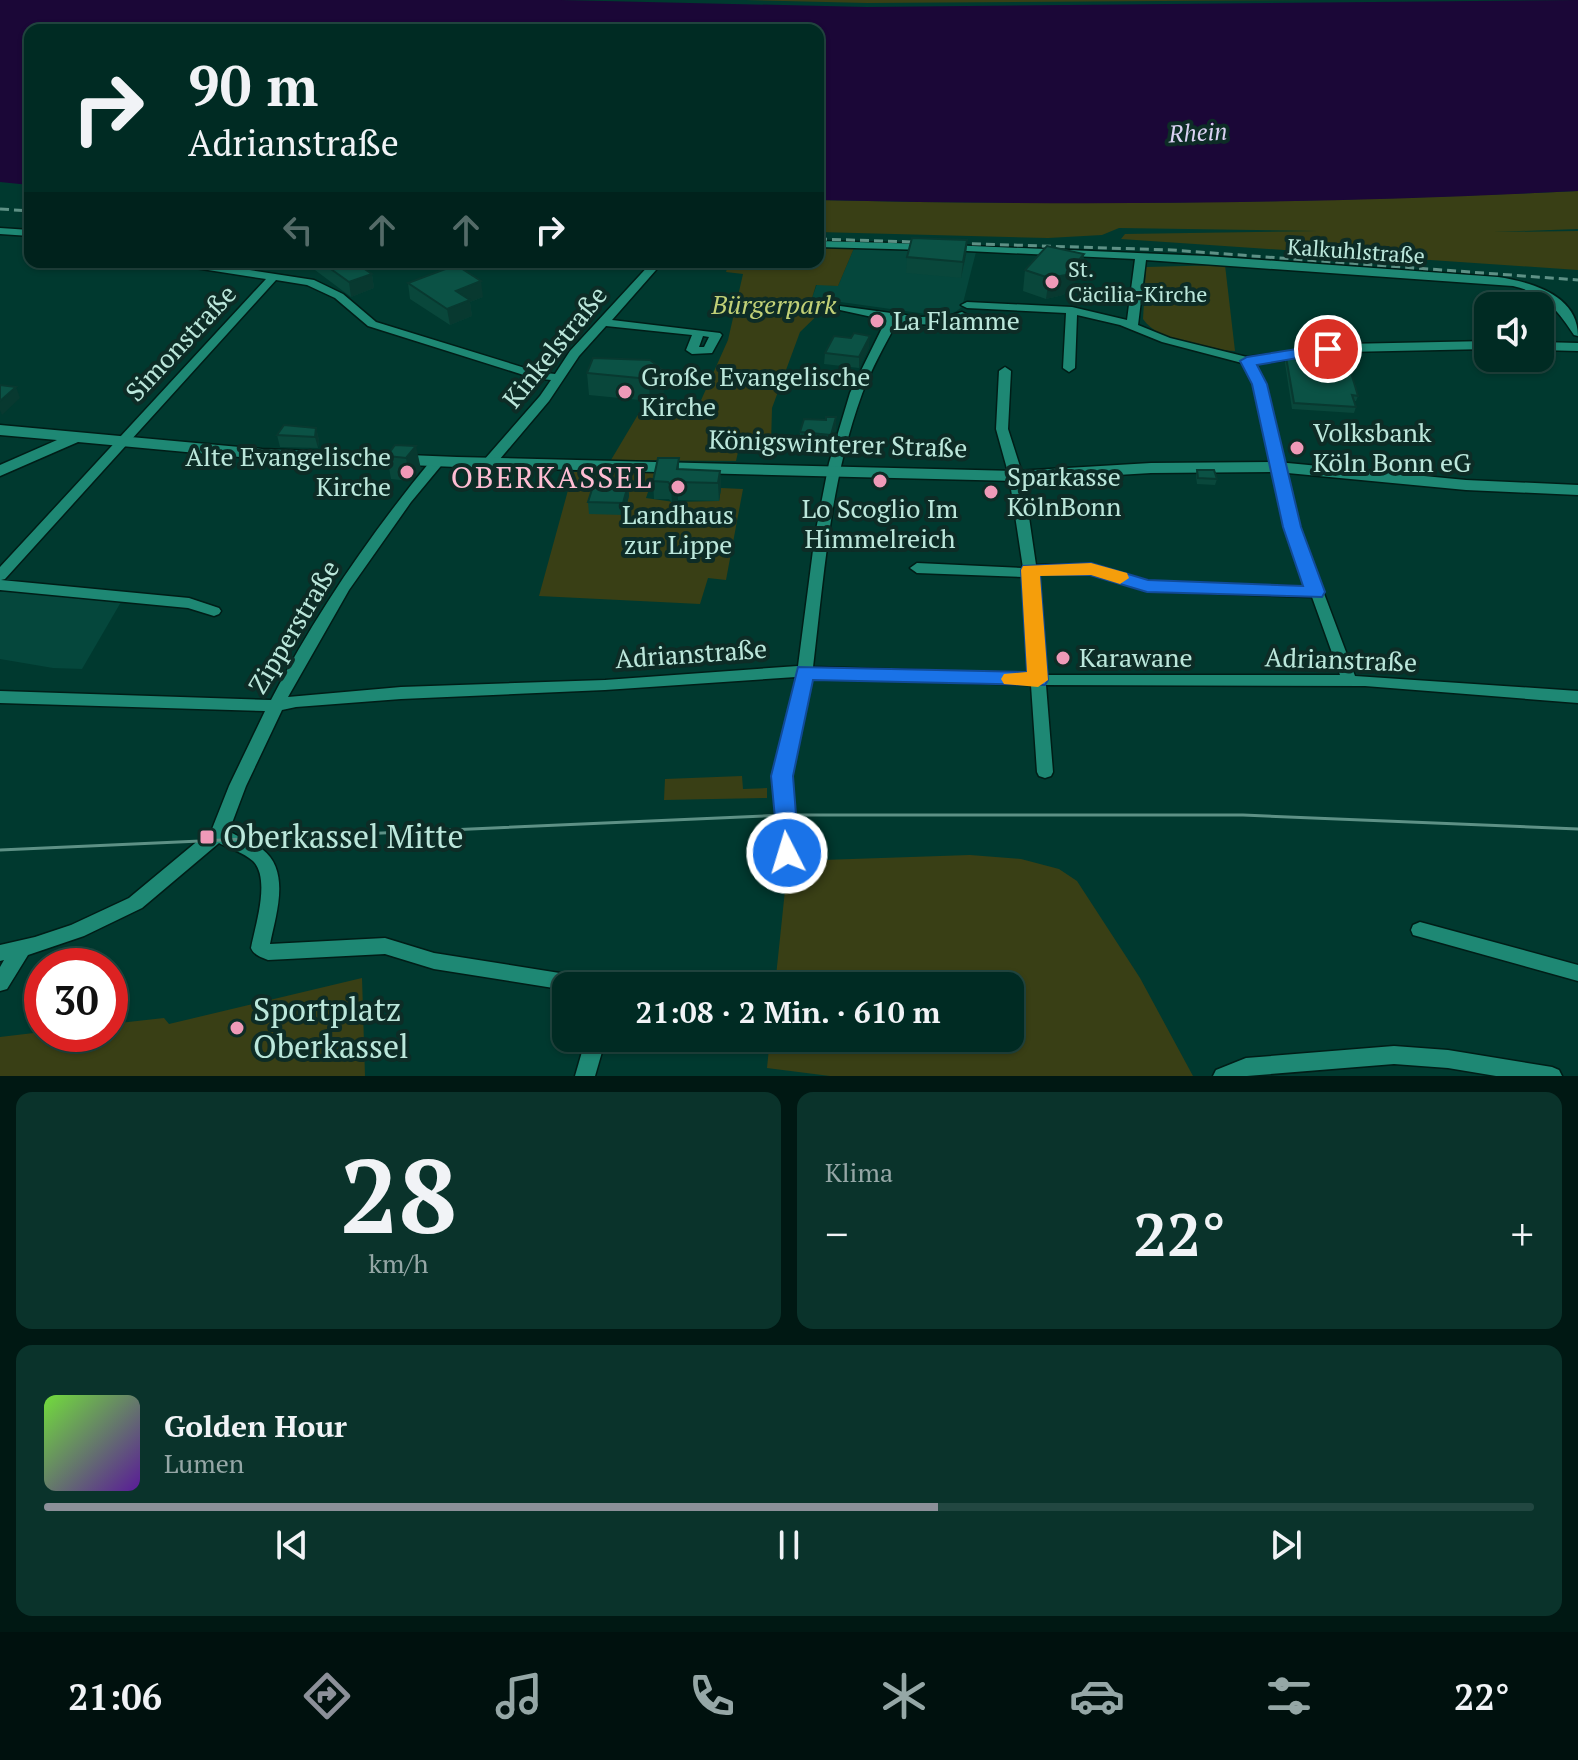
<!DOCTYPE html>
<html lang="de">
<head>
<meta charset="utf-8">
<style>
	body { margin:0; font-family:"PT Serif",serif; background:#0a332b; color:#f1f3f6; height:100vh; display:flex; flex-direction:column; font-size:30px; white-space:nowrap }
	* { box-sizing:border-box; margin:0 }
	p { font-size:26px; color:#95a7a6 }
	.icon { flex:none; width:44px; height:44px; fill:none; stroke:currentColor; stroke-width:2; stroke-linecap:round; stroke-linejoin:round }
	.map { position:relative; height:1076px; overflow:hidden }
	.panel { display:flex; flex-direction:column; gap:16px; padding:16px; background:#001813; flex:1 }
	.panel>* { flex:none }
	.guide { position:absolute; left:24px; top:24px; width:800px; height:244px; border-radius:16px; box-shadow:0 2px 6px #0004,0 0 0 2px #224741; background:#002b23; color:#f1f3f6; overflow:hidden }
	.buttons { position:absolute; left:1474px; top:292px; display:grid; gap:16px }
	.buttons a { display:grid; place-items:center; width:80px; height:80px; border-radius:16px; background:#002b23; box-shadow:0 2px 6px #0004,0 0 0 2px #224741; font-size:40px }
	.speed { position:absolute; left:24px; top:948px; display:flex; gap:16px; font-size:40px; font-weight:700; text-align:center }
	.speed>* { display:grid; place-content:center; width:104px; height:104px; border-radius:50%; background:#002b23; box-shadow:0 2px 6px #0004,0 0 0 2px #224741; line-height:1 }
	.speed .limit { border:12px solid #d22; background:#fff; color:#111 }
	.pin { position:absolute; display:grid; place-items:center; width:68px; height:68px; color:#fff; margin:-34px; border:4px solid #fff; border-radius:50%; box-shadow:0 2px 8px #0007 }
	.me { position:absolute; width:88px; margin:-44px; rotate:355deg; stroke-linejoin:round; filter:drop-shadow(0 0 6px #0008) }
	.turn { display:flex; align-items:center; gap:28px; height:168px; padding:0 32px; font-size:36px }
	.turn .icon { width:104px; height:104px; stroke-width:2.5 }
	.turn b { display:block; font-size:56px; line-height:68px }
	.lanes { display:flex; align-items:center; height:76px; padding:0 32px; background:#0003; justify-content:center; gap:40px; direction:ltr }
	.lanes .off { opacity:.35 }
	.big { font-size:60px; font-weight:700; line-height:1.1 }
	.panel .tile { flex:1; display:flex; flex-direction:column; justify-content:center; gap:12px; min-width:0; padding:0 28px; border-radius:16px; background:#0a332b }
	.panel .dial { align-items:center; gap:0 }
	.dial b { font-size:104px; line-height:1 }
	.song { display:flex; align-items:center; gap:24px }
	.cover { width:96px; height:96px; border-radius:12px; background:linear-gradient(135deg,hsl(100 70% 55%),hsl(270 70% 35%)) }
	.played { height:8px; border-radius:4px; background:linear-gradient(90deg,#8c9099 60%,#224741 60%) }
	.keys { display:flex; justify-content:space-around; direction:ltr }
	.heat { display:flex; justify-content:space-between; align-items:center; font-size:44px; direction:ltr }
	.panel .tiles { flex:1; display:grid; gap:16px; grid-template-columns:1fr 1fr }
	.tile:last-child { grid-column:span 2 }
	.trip { position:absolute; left:552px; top:972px; width:472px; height:80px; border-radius:16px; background:#002b23; box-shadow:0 2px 6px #0004,0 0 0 2px #224741; font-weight:700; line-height:80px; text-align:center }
	.tab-bar { display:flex; height:128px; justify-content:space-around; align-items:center; background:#00110e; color:#95a7a6 }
	.tab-bar .icon { width:56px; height:56px }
	.tab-bar .active { color:#8c9099 }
	.tab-bar b { font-size:36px; color:#f1f3f6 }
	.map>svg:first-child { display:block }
	.built { fill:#05473c }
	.green { fill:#393f15 }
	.water { fill:#1b0737 }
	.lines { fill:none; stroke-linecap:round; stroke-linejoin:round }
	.street-casing { stroke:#001d17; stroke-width:3 }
	.secondary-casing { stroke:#001d17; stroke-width:3 }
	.street { fill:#1e8874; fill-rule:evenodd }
	.secondary { fill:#1e8874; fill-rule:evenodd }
	.tram { stroke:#5e9186; stroke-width:3 }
	.rail { stroke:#5e9186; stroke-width:3; stroke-dasharray:9 5; stroke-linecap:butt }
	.wall { fill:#09473b }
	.shaded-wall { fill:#083930 }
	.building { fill:#0b5245; stroke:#083930; stroke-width:2 }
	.route { fill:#1a73e8; stroke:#114b97; stroke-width:2 }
	.slow { fill:#f59e0b }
	.poi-dot { fill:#ef9ab8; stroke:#0d2c26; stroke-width:3 }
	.labels { text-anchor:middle; stroke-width:8; stroke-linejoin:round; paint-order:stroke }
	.far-street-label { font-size:22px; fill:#bbe7db; stroke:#0d2c26 }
	.far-poi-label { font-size:22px; fill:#bbe7db; stroke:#0d2c26; text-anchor:start }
	.far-water-label { font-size:24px; font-style:italic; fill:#dad2f3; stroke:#0d2c26 }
	.park-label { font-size:26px; font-style:italic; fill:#c2d177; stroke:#0d2c26 }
	.poi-label { font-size:26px; fill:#bbe7db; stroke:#0d2c26; text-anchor:start }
	.street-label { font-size:26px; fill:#bbe7db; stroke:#0d2c26 }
	.quarter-label { font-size:30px; letter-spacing:2px; fill:#ffbdd3; stroke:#0d2c26 }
	.near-poi-label { font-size:32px; fill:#bbe7db; stroke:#0d2c26; text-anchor:start }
</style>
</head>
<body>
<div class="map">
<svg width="1578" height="1076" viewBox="0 0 1578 1076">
	<rect width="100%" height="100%" fill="#00392f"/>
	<g class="built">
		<polygon points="854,248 976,252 962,307 948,317 812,298 817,284 838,286"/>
		<polygon points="4,591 121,602 82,669 53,668 0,659 0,592"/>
	</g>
	<g class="green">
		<polygon points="745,0 1321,0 867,3"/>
		<path d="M1578,191v38l-85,3 85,-1v39l-457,-31 4,-5 193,-3 -199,-3 -17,7 -54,3 -230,-6v-32c254,6 506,3 760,-9z"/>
		<polygon points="818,246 854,248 838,286 816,285 812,298 830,303 800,332 772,408 771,444 740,443 736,461 611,460 639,413 694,416 728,340 743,274 726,272 729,262 818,262"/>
		<path d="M1225,265l10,86c-27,-1 -76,-9 -92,-32l3,-52z"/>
		<polygon points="573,472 660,472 656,489 649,489 646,498 674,502 719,501 721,488 743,489 726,580 708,578 700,604 539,596"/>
		<polygon points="742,776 743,789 767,788 767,798 664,800 665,779"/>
		<polygon points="970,855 1021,859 1059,869 1077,881 1140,978 1193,1076 830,1076 767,1068 770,1038 1010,1038 1010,986 775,986 787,871 793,861"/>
		<polygon points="362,978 365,1076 0,1076 0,1037 42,1032 110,1034 110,1024 164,1018 169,1024"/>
	</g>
	<path class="water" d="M0,0h561l306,7 711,-7v191c-253,13 -506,15 -760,9v-170h-788v155l-30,-3z"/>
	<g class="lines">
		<g class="street-casing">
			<g id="street">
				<polygon points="0,228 30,230 30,236 0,234"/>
				<polygon points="818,241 926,244 931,247 926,250 818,247"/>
				<path d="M950,245l257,11 291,21c33,5 80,18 80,59l-4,-1c-16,-25 -30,-42 -61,-49l-367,-26 -8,65 32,13 77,19 98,-13 143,-3v8l-143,3 -91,12 12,20 33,143 56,149 223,15v12l-213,-17 -319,-1 7,87 -2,4 -6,2 -6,-2 -2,-4 -6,-87 -219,-8 -22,99 6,77 -8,21 -6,2 -6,-2 -3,-5 5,-16 -4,-77 22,-99 -191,13 -204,9 -105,8 -14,3 -36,76 -17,45c10,7 23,10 33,18 29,22 14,65 8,95l115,-6 49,15 157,25 7,2 3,6h-35v4l-132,-21 -49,-15 -117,6c-8,-3 -14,-5 -17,-12 4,-22 20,-69 2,-87 -10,-9 -23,-12 -34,-18l-77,65 -58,28 -56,19 -21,34 -7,2v-24l4,-7 -4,1v-16l35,-8 36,-12 58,-27 83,-69 17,-43 36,-75 -265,-8v-12l271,9c45,-87 100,-167 162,-242l5,-1 7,4 -34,41 -62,88 -61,107 113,-10 204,-7 193,-14 17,-131 14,-72 21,-70 36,-73 -46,-10v-4l80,11 28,-1 14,-4 6,3c-19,13 -49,10 -71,7 -12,23 -26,47 -35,72 -32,87 -38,182 -49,273l217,7 -7,-97 -106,-4 -7,-5 7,-5 106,5 -14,-92 -13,-47 3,-58 6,-4 6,4 -3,58 15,47 13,89 55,-1 57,17 160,6 -23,-60 -31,-143 -12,-21 -80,-21 -42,-17 -43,-10 -2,53 -6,4 -6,-4 3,-55 -99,-5 -6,-3 6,-3 105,5 55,13 8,-61 -189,-9 -1,-2zM1038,574h52l57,17 165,6 28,78h-294z"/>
				<path d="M171,262h27l116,18 29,14 33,28 162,50 17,2 15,-23 82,-89h11l-51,58 108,13 2,2 -10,18 -20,1 -6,-4 6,-15 -86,-9 -27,30 -30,45 -55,65h-10l-2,-3 2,-3 56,-64 11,-16 -18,-2 -165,-52 -33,-28 -28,-13 -31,-5 -271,299 -4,1 188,18 30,10 2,3 -2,3 -5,2 -26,-8 -188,-18v-23l266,-288 -90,-14zM703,336l6,1 -5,10h-5z"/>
				<polygon points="1540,342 1578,343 1578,351 1540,350"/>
				<polygon points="1420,922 1578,965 1578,981 1413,935 1411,930 1413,925"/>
				<polygon points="586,1038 606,1038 595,1076 575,1076"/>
				<polygon points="1394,1046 1448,1050 1552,1067 1559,1070 1562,1076 1496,1076 1448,1068 1394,1064 1247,1076 1213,1076 1216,1070 1246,1058"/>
			</g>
		</g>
		<g class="secondary-casing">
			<polygon id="secondary" points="0,425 262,449 457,457 1016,471 1151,463 1277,462 1466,480 1578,485 1578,495 1466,490 1277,472 1151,473 1016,481 457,467 262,459 78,442 0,476 0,465 57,440 0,435"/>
		</g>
		<use href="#street" class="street"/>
		<use href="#secondary" class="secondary"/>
		<polyline class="tram" points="0,850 784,815 1243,815 1578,829"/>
		<g class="rail">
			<polyline points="0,209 30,211"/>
			<polyline points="818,239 1172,250 1578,280"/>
		</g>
	</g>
	<g class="wall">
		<polygon points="967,240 966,255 961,278 906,273 907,257"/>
		<polygon points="1084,254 1081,275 1063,295 1046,299 1023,291 1025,270"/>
		<polygon points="314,262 385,262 365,269 372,274 374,288 351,297 315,270"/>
		<polygon points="408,283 483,297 470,302 472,316 450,325 410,299"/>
		<polygon points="851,338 869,347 859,368 824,364 825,353"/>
		<polygon points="1286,357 1358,396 1356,401 1354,401 1356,407 1354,413 1292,409 1285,363"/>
		<polygon points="650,360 664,392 650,401 589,395 587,373"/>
		<polygon points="826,420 836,429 831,446 800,443 800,432"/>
		<polygon points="316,428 319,440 318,448 280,447 277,435"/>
		<polygon points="395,445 421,469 410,481 391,479 387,456"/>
		<polygon points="679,458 679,469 720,471 721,488 719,501 678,500 672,503 669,499 654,499 653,481"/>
		<polygon points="1197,470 1217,479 1215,485 1197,484 1196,476"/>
		<polygon points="628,485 629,496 624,515 589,514 588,502"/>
	</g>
	<g class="shaded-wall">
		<polygon points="967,240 966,255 961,278 963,262"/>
		<polygon points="1084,254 1081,275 1063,295 1046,299 1049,278"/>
		<polygon points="351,262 385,262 353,273"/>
		<polygon points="372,274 374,288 351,297 349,282"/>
		<polygon points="481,281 483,297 470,302 472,316 450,325 447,309 456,291"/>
		<polygon points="870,336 869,347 859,368 859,357"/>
		<polygon points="663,370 664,392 650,401 649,379"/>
		<polygon points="16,387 20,398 2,415 0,410 0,401"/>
		<polygon points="836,417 836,429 831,446 831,435"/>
		<polygon points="316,428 319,440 318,448 315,437"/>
		<polygon points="416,446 421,469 410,481 406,458"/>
		<polygon points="720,471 721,488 719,501 718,483"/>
		<polygon points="677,482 678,500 672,503 671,486"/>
		<polygon points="628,485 629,496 624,515 623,503"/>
	</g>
	<g class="building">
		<polygon points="912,238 967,240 963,262 907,257"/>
		<polygon points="1047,246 1084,254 1066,275 1049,278 1025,270"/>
		<polygon points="321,262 354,262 372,274 349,282"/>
		<polygon points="456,265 481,281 456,291 470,300 447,309 408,283"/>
		<polygon points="854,333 870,336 859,357 825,353 834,336 851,338"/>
		<polygon points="1286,357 1347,359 1358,396 1352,395 1356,407 1294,403"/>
		<polygon points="593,358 650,360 663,370 649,379 587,373"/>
		<polygon points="0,385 16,387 0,401"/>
		<polygon points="826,417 836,417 831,435 800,432 804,419 826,420"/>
		<polygon points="284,425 316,428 315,437 277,435"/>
		<polygon points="395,445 416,446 406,458 387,456"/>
		<polygon points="658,458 679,458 677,469 720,471 718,483 677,482 671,486 668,482 653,481"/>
		<polygon points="1197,470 1214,470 1217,479 1198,478"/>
		<polygon points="594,483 628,485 623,503 588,502"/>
	</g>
	<polygon class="route" points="1328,344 1333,346 1333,352 1257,365 1267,384 1301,527 1325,592 1322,597 1147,592 1090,575 1040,575 1048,680 1045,685 813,680 793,776 799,853 796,860 779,860 771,776 798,667 1027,672 1021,570 1023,566 1091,563 1148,580 1303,586 1283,527 1252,384 1240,361 1247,357"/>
	<polygon class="slow" points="1091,563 1127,573 1129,578 1120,584 1091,575 1040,576 1048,680 1038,687 1004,684 1001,679 1004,674 1027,672 1021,570 1023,566"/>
	<g class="poi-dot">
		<circle cx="1052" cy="282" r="8"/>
		<circle cx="877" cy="321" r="8"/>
		<circle cx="625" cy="392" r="8"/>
		<circle cx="1297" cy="448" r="8"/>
		<circle cx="407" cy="472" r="8"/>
		<circle cx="880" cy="481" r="8"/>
		<circle cx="678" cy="487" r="8"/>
		<circle cx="991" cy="492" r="8"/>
		<circle cx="1063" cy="658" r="8"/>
		<rect x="199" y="829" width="16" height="16" rx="4"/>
		<circle cx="237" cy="1028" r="8"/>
	</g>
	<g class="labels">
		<g class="far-street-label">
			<text transform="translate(1356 251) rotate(4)" y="8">Kalkuhlstraße</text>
		</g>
		<g class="far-poi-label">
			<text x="1068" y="277">St.<tspan x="1068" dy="25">Cäcilia-Kirche</tspan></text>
		</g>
		<g class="far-water-label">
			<text transform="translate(1198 133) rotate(-3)" y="8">Rhein</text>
		</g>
		<g class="park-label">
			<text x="774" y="314">Bürgerpark</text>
		</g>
		<g class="poi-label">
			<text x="893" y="330">La Flamme</text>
			<text x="641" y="386">Große Evangelische<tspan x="641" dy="30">Kirche</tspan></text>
			<text x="1313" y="442">Volksbank<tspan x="1313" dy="30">Köln Bonn eG</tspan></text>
			<text x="391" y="466" text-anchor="end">Alte Evangelische<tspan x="391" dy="30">Kirche</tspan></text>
			<text x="1007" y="486">Sparkasse<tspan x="1007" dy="30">KölnBonn</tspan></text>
			<text x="880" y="518" text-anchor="middle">Lo Scoglio Im<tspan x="880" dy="30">Himmelreich</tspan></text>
			<text x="678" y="524" text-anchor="middle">Landhaus<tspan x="678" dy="30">zur Lippe</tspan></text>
			<text x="1079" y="667">Karawane</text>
		</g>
		<g class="street-label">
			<text transform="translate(181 343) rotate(-47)" y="9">Simonstraße</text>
			<text transform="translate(555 347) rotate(-51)" y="9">Kinkelstraße</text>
			<text transform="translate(838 444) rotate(2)" y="9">Königswinterer Straße</text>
			<text transform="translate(294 627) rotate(-59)" y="9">Zipperstraße</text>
			<text transform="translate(691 654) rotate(-4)" y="9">Adrianstraße</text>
			<text transform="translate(1341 660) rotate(2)" y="9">Adrianstraße</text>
		</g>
		<g class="quarter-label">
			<text x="552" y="488">OBERKASSEL</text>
		</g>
		<g class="near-poi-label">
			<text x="223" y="848">Oberkassel Mitte</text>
			<text x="253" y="1021">Sportplatz<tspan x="253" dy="37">Oberkassel</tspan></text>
		</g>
	</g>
</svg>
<div class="buttons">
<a><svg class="icon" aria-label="sound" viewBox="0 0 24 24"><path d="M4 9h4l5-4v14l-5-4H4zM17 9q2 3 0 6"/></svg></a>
</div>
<div class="speed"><div class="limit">30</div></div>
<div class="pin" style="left:1328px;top:349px;background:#d93025"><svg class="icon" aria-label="arrive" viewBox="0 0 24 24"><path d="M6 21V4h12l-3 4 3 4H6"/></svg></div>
<svg class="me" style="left:787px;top:853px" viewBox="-20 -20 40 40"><circle r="17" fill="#1a73e8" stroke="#fff" stroke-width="3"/><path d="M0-11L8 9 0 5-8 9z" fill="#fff"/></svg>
<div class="trip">21:08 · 2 Min. · 610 m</div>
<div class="guide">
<div class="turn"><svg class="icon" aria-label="right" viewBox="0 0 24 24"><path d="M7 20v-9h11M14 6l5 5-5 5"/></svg><div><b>90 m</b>Adrianstraße</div></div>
<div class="lanes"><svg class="icon off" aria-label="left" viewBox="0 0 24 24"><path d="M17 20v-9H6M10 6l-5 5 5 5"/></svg><svg class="icon off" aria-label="ahead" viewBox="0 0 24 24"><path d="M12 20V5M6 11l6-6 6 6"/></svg><svg class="icon off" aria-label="ahead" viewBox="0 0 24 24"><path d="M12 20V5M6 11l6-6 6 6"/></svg><svg class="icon" aria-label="right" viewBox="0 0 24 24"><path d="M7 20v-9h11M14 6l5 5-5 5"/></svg></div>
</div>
</div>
<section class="panel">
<div class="tiles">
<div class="tile dial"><b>28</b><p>km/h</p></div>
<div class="tile"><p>Klima</p>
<div class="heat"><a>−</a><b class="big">22°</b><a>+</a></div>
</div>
<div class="tile">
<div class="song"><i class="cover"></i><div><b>Golden Hour</b><p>Lumen</p></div></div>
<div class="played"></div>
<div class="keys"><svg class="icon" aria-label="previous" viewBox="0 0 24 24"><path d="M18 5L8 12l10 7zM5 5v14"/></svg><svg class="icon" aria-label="pause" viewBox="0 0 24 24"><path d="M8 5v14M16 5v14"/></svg><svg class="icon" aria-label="next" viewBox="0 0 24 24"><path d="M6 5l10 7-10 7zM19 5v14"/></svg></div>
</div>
</div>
</section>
<nav class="tab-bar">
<b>21:06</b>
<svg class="icon active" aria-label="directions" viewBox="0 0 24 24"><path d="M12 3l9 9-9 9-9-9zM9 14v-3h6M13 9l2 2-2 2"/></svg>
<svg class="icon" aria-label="music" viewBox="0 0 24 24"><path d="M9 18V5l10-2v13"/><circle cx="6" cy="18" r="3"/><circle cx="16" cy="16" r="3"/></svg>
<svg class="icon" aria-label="phone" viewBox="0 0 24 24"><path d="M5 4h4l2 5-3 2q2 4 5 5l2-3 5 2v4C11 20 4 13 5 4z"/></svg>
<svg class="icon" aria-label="climate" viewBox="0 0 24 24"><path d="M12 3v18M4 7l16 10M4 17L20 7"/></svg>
<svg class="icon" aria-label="car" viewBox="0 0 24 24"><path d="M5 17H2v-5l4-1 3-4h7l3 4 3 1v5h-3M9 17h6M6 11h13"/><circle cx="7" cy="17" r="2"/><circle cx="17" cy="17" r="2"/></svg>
<svg class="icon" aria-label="filters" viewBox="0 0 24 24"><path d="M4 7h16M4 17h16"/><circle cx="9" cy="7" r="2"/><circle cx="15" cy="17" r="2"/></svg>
<b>22°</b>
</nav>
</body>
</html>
